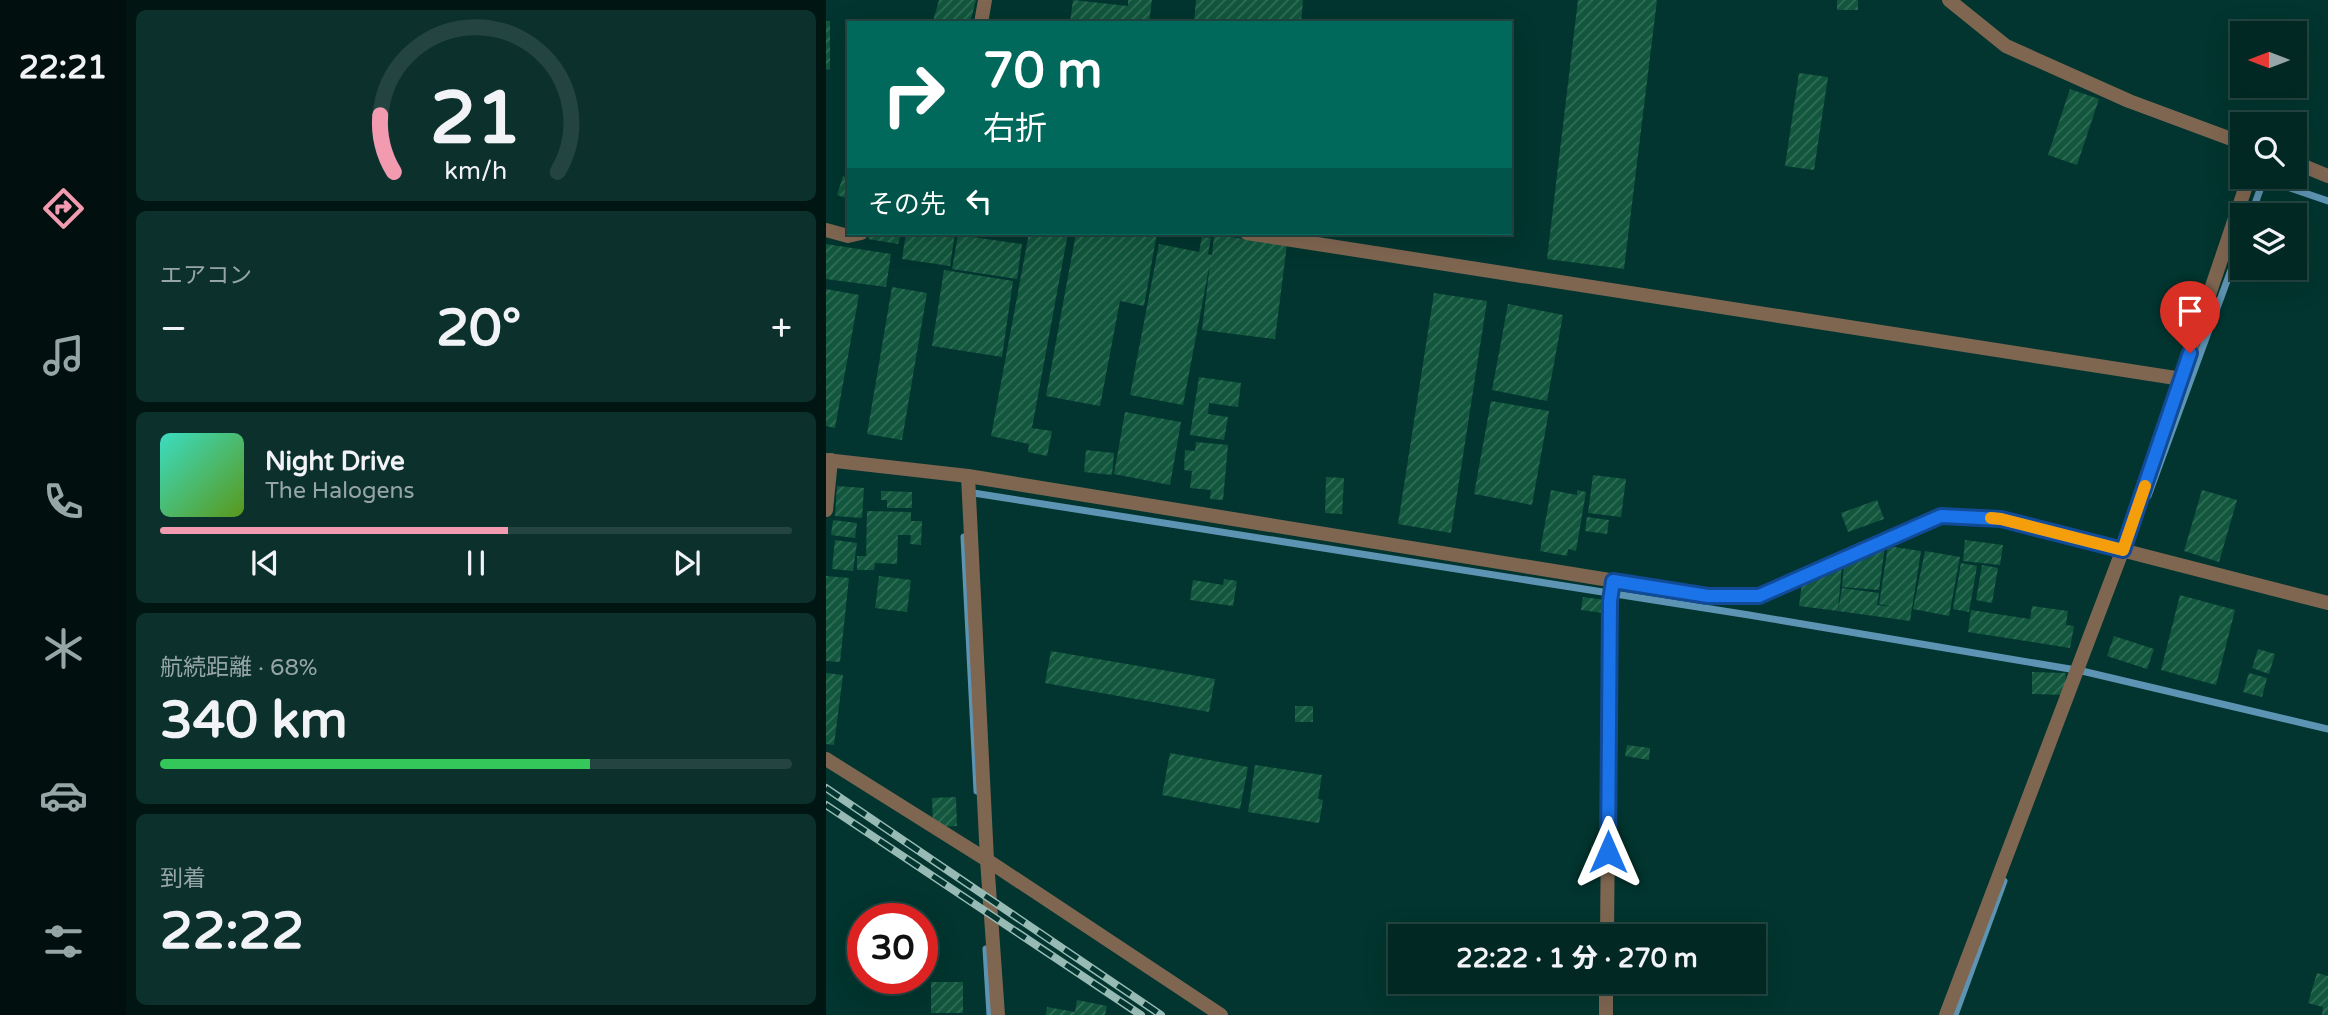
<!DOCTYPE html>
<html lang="ja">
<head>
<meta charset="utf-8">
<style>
	body { margin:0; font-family:"Varela Round","Noto Sans JP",sans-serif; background:#0c302b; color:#f1f3f6; height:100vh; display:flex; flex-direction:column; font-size:26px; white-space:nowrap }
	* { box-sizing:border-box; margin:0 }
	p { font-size:23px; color:#96a6a6 }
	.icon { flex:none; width:38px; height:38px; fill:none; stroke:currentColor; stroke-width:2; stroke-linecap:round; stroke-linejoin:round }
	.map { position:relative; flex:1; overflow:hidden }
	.side { display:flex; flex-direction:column; gap:10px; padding:10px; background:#011613; width:700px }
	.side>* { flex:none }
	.guide { position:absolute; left:21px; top:21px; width:665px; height:214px; border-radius:0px; box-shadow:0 7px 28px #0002,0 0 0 2px #234441; background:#00695c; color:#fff; overflow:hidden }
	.needle { width:46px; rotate:270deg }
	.buttons { position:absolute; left:1404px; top:21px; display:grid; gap:14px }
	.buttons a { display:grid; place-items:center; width:77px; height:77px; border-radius:0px; background:#022823; box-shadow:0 7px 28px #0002,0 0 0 2px #234441; font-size:35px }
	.speed { position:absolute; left:21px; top:903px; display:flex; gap:14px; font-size:35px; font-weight:700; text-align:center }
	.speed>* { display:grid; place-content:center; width:91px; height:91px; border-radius:50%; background:#022823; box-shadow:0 7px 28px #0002,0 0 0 2px #234441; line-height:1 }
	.speed .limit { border:10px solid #d22; background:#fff; color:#111 }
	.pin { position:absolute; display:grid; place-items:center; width:60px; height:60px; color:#fff; margin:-72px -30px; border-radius:50% 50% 50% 0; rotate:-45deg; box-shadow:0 0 7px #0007 }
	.pin .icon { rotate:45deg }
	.me { position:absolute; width:77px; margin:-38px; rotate:0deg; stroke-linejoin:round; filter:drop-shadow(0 0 5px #0008) }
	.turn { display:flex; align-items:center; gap:24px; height:147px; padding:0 21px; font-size:32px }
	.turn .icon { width:91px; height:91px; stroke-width:2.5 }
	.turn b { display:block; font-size:49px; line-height:60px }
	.then { display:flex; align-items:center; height:66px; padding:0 21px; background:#0003; gap:14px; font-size:26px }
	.big { font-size:52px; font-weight:800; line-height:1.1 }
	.side .widget { flex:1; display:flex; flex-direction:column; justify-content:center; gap:10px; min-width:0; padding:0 24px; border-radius:10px; background:#0c302b }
	.side .dial { align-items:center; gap:0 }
	.dial svg { height:182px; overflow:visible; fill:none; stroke:#234441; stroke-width:7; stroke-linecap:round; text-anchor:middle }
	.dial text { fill:#f1f3f6; stroke:none }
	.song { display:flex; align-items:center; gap:21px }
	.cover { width:84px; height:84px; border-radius:10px; background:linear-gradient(135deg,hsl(170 70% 55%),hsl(90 70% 35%)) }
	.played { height:7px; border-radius:4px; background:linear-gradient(90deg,#f29ab0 55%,#234441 55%) }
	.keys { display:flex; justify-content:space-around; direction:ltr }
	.heat { display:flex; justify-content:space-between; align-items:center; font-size:38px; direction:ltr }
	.charge { height:10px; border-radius:5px; background:linear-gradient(90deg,#34c759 68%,#234441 0) }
	.trip { position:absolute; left:562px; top:924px; width:378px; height:70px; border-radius:0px; background:#022823; box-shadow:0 7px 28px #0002,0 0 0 2px #234441; font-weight:800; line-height:70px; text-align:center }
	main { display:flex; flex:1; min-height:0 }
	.dock { display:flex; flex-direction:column; width:126px; justify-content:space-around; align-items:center; background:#01100e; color:#96a6a6 }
	.dock .icon { width:49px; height:49px }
	.dock .current { color:#f29ab0 }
	.dock b { font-size:32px; color:#f1f3f6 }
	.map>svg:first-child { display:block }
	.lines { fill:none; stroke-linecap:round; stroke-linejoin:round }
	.stream { stroke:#5e94b3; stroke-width:7 }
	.building { fill:url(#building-hatch) }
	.street { stroke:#7f6651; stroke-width:14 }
	.rail-casing { stroke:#98bab5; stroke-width:8 }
	.rail { stroke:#02352f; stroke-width:5; stroke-dasharray:16; stroke-linecap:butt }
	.route-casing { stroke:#114b97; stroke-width:18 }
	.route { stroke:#1a73e8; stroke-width:12 }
	.slow { stroke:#f59e0b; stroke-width:12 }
</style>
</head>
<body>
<main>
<nav class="dock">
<b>22:21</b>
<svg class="icon current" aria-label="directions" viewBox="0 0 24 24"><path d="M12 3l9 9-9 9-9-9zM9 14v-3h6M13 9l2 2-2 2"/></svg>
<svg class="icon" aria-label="music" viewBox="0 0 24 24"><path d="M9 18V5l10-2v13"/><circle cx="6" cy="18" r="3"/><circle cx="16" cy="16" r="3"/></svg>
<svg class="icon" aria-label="phone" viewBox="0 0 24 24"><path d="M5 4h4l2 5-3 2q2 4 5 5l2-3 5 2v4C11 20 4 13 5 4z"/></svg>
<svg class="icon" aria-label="climate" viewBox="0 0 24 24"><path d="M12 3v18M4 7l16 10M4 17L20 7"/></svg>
<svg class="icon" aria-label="car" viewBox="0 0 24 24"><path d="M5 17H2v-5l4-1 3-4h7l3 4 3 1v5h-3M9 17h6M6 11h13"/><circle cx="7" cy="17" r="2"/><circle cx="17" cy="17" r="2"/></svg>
<svg class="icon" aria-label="filters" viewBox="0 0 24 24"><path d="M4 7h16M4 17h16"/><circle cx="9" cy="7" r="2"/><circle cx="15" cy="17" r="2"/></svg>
</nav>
<section class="side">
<div class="widget dial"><svg viewBox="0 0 100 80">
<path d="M14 69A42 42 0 1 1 86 69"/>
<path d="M14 69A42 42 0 0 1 8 44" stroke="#f29ab0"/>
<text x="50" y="56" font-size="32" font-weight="700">21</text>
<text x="50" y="72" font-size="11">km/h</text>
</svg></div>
<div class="widget"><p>エアコン</p>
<div class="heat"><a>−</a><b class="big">20°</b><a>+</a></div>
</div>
<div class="widget">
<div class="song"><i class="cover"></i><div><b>Night Drive</b><p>The Halogens</p></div></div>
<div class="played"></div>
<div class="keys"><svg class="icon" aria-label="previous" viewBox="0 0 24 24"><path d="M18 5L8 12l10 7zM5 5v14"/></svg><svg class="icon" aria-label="pause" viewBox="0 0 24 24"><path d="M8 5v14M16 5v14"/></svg><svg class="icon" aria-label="next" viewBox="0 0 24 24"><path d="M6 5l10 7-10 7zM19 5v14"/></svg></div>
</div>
<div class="widget"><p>航続距離 · 68%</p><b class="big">340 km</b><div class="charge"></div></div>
<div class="widget"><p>到着</p><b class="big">22:22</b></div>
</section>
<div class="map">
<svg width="1502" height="1015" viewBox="0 0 1502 1015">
	<defs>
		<pattern id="building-hatch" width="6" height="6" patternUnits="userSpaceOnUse" patternTransform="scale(1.75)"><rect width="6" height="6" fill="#11563d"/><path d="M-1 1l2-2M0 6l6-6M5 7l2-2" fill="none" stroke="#326e58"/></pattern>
	</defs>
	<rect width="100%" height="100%" fill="#02352f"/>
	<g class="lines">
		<g class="stream">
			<polyline points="1425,215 1435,187 1461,187 1502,201"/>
			<polyline points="141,492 923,615 1256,671 1502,729"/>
			<polyline points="1322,496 1416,240"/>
			<polyline points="138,537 151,791"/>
			<polyline points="160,949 164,1015"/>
			<polyline points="1129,1015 1178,881"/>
		</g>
	</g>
	<g class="building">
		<polygon points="113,0 150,0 144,23 107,21"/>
		<polygon points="247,0 302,6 302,0 326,0 323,23 244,23"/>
		<polygon points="370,0 477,0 475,23 368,23"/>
		<polygon points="752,0 831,0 798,269 721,259"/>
		<rect x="1011" y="0" width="21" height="10"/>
		<polygon points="0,21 4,21 4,69 0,70"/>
		<polygon points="973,73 1002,77 988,170 959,166"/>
		<polygon points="1244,89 1273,99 1251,165 1222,155"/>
		<polygon points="17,176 23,178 23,199 11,195"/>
		<polygon points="43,233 75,233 72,244 42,239"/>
		<polygon points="80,233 129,233 124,266 76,259"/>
		<polygon points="203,233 242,233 206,428 226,431 221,456 202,452 203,444 165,436"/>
		<polygon points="250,233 331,233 318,306 294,301 274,406 220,396"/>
		<polygon points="132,235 196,244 191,279 126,269"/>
		<polygon points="388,235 461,244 449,339 376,330 384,263 357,405 304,395 333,244 373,252 376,237 385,238 382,254 386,255"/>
		<polygon points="0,244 65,254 60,287 0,279"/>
		<polygon points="118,270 187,281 176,357 106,346"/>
		<polygon points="66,287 101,293 76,440 41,434"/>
		<polygon points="0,289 33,295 9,428 0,426"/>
		<polygon points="608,293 661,301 625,533 572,524"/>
		<polygon points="682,304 737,315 721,401 666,390"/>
		<polygon points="373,377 415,383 412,407 383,403 382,414 402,417 398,440 364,435"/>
		<polygon points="665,401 723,411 706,505 648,494"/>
		<polygon points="299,412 355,422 344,485 288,474"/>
		<polygon points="370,442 402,445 397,500 384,499 385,490 364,488 366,471 358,470 359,450 369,451"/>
		<polygon points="260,450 288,453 286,475 258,472"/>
		<polygon points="767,475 800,479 795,517 762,513"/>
		<polygon points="500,477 518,478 516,514 499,513"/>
		<polygon points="11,486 38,488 36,518 9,516"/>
		<polygon points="725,490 751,495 751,490 760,492 750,551 742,549 741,556 714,551"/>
		<polygon points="1376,490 1411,500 1393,562 1358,551"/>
		<polygon points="55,491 86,492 86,508 61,508 61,500 55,500"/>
		<polygon points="1051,500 1058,519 1022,532 1015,513"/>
		<polygon points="41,511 85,512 85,521 96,521 95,545 84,544 85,535 72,535 71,564 49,563 48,570 31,570 31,556 40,556"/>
		<polygon points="761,517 783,520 781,534 759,531"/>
		<polygon points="7,520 31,523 29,538 5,535"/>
		<polygon points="9,540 31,543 27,571 6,569"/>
		<polygon points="1139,540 1177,545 1174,565 1137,561"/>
		<polygon points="1059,546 1053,590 1016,587 1018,564"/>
		<polygon points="1062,546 1095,551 1084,621 1012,611 1016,588 1053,593 1051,605 1068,607 1053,604"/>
		<polygon points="1099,551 1134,557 1123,616 1087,609"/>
		<polygon points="1135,563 1151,566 1143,612 1127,609"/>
		<polygon points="1016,565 1012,611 973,606 976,583"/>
		<polygon points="1156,565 1172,568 1166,603 1150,600"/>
		<polygon points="0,576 23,578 14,662 0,661"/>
		<polygon points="53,576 85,580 81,612 49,608"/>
		<polygon points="398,579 411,581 407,606 364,600 367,580 397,585"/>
		<polygon points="1354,595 1409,610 1390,685 1335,670"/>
		<polygon points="757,597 780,600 778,613 755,610"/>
		<polygon points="1206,606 1242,611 1240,625 1248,626 1244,648 1142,632 1145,610 1204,619"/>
		<polygon points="1288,636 1328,649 1321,669 1281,656"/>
		<polygon points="1432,649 1449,654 1443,674 1426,668"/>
		<polygon points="225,651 389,679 383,712 219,683"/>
		<polygon points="1206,672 1240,673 1239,695 1206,694"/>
		<polygon points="0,673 17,675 8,745 0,744"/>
		<polygon points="1423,673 1441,678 1436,697 1417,692"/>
		<rect x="469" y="706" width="18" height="16"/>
		<polygon points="801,745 824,748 823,760 799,756"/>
		<polygon points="344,753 422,767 414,809 336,795"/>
		<polygon points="429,765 496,775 492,799 497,800 493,823 422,812"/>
		<polygon points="130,797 131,826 107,827 106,798"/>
		<polygon points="765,846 780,846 780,866 765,865"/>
		<polygon points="1491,973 1502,976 1502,1015 1496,1015 1497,1007 1482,1003"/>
		<rect x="105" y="982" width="32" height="31"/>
		<polygon points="251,1000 281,1006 279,1015 220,1015 221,1007 249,1012"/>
	</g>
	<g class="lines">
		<g class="street">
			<polyline points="1123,0 1180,46 1303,101 1416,143"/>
			<polyline points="155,23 159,0"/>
			<polyline points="1468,162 1502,176"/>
			<polyline points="0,230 22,236 35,233"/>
			<polyline points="421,233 1356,379"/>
			<polyline points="0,460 142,476 882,596 933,596 1115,516 1175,519 1502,603"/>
			<polyline points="142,476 161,860 172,1015"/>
			<polyline points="0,510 5,460"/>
			<polyline points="0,759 161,860 395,1015"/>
			<polyline points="781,936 784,601 787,581"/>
			<polyline points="780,1015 780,982"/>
			<polyline points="1120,1015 1297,549 1423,177"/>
		</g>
		<g class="rail-casing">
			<g id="rail">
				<polyline points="0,788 335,1015"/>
				<polyline points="0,805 315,1015"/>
			</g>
		</g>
		<use href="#rail" class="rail"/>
	</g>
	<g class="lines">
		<g class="route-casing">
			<polyline id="route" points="782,852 784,601 787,581 882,596 933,596 1115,516 1175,519 1297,550 1364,353"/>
		</g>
		<use href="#route" class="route"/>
		<polyline class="slow" points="1165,518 1175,519 1297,550 1319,486"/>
	</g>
</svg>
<div class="buttons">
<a><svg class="needle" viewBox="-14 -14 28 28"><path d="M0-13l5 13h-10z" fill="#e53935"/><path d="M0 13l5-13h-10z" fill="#96a6a6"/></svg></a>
<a><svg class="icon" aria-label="search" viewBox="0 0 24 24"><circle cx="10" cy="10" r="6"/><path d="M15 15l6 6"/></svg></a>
<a><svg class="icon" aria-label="layers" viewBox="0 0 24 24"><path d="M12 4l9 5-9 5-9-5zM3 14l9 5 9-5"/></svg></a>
</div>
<div class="speed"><div class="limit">30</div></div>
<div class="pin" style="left:1364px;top:353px;background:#d93025"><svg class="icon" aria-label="arrive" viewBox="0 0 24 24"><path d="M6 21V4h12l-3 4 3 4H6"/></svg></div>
<svg class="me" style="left:782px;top:852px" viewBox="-20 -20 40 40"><path d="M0-17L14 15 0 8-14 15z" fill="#1a73e8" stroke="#fff" stroke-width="4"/></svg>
<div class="trip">22:22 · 1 分 · 270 m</div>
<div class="guide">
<div class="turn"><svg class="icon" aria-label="right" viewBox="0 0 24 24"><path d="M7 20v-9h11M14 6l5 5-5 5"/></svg><div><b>70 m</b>右折</div></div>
<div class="then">その先<svg class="icon" aria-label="left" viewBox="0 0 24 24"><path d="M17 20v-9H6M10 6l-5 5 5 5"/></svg></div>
</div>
</div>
</main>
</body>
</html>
